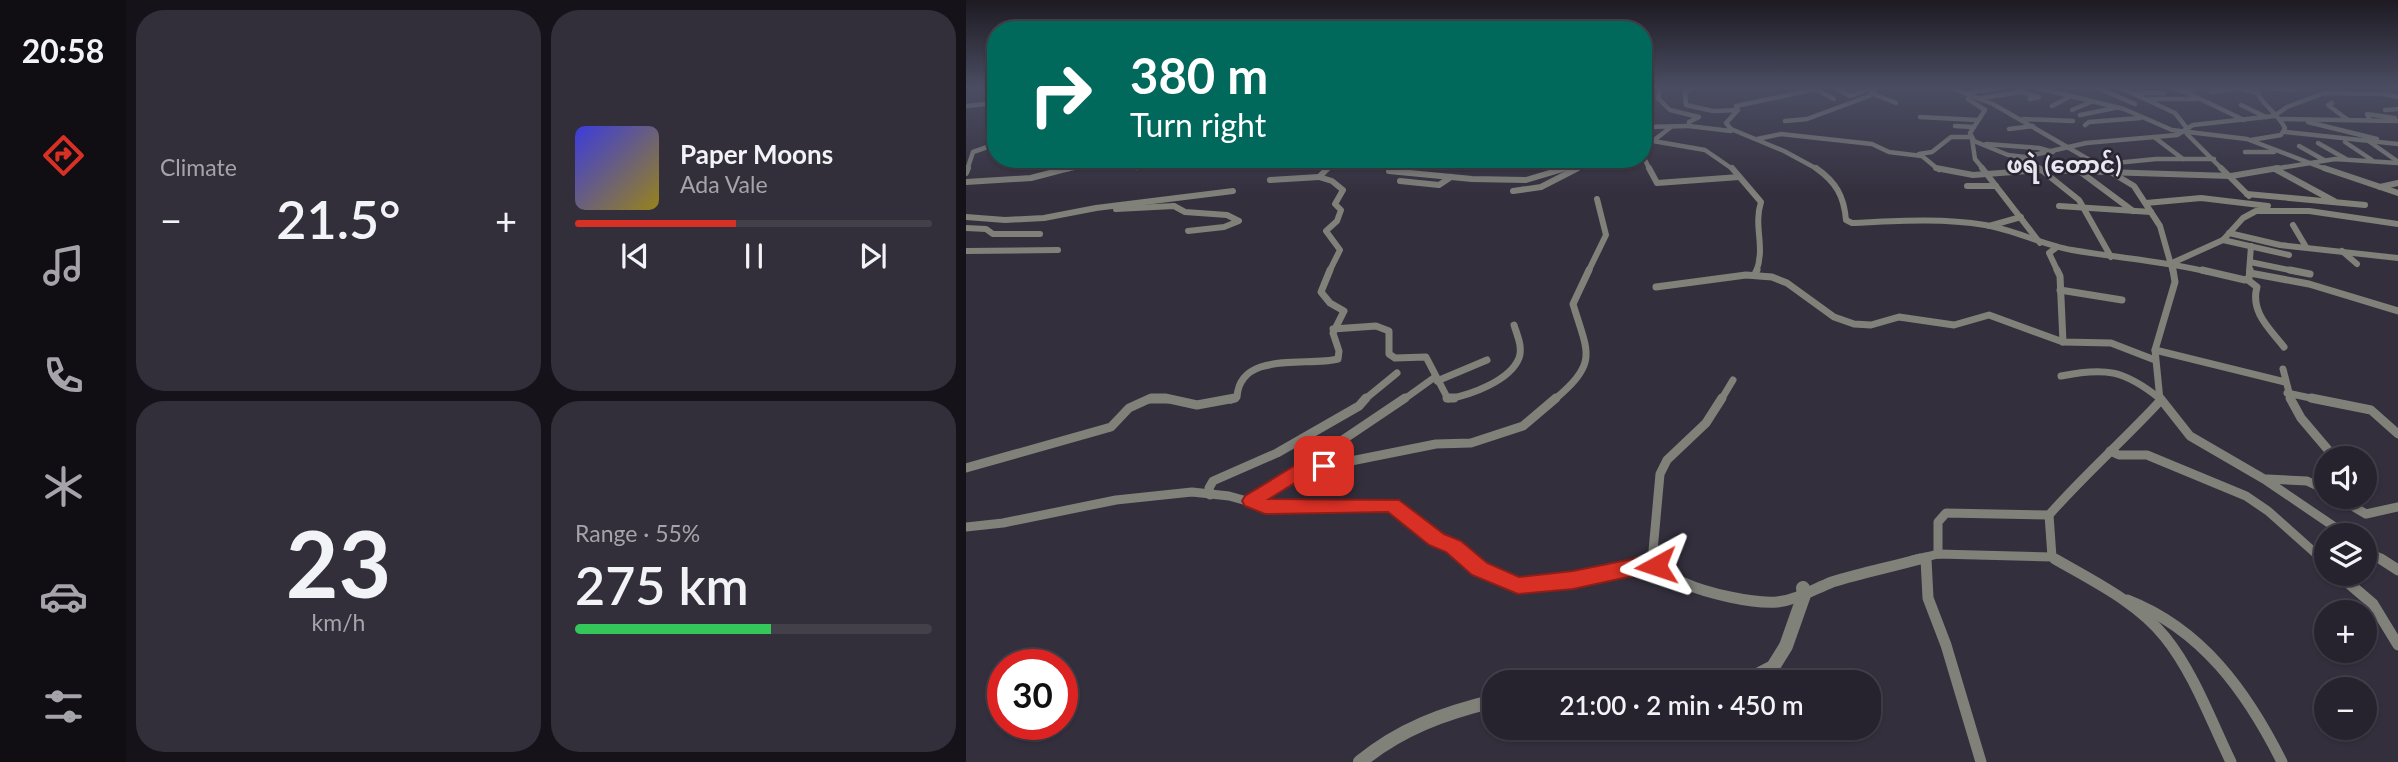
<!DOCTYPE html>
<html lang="en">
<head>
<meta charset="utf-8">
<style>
	body { margin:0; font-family:Lato,"Noto Sans Myanmar",sans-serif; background:#332f3a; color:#f1f3f6; height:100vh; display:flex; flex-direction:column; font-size:26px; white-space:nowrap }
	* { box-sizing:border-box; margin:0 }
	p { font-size:23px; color:#a4a4aa }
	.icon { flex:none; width:38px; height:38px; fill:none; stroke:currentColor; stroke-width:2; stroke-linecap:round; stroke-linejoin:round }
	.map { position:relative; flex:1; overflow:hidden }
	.side { display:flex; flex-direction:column; gap:10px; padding:10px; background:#151319; width:840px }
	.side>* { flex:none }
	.guide { position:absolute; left:21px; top:21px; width:665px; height:147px; border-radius:28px; box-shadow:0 2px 5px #0004,0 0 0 2px #43404a; background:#00695c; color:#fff; overflow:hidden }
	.tools { position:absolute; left:1348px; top:446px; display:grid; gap:14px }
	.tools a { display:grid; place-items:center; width:63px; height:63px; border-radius:50%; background:#27232e; box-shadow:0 2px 5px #0004,0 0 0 2px #43404a; font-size:35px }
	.speed { position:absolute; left:21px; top:649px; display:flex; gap:14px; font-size:35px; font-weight:700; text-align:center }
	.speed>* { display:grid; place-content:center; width:91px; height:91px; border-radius:50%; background:#27232e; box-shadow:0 2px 5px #0004,0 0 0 2px #43404a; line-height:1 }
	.speed .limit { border:10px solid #d22; background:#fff; color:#111 }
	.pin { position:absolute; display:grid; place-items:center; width:60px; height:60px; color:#fff; margin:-30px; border-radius:14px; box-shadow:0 4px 10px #0006 }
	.me { position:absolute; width:77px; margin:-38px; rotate:265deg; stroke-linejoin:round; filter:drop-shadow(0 0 5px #0008) }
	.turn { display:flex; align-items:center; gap:24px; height:147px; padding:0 28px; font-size:32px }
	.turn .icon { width:91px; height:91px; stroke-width:2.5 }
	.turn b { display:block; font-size:49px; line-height:60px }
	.big { font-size:52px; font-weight:600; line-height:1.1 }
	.side .card { flex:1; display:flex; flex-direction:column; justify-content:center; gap:10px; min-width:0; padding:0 24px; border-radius:28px; background:#332f3a }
	.side .dial { align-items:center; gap:0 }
	.dial b { font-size:91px; line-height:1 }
	.song { display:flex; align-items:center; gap:21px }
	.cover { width:84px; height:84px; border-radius:10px; background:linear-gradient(135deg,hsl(240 70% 55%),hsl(50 70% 35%)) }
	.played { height:7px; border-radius:4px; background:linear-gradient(90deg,#d93025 45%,#43404a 45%) }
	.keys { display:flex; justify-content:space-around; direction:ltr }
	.heat { display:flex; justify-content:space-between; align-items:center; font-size:38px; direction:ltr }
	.charge { height:10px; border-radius:5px; background:linear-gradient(90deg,#34c759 55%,#43404a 0) }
	.side .tiles { flex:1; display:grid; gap:10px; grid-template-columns:repeat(2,1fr) }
	.trip { position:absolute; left:516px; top:670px; width:399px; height:70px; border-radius:28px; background:#27232e; box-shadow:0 2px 5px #0004,0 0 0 2px #43404a; font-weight:600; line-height:70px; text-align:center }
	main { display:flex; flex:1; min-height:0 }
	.dock { display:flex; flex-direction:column; width:126px; justify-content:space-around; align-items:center; background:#100e12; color:#a4a4aa }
	.dock .icon { width:49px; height:49px }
	.dock .active { color:#d93025 }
	.dock b { font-size:32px; color:#f1f3f6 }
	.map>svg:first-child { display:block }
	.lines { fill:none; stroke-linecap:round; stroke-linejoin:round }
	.minor-far4 { stroke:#808179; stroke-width:4.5 }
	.minor-far3 { stroke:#808179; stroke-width:6 }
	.minor-far2 { stroke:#808179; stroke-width:7 }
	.minor-far1 { stroke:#808179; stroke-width:9 }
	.minor { stroke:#808179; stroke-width:11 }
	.tertiary { stroke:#808179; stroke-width:14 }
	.route { fill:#d93025; stroke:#8d1f18; stroke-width:2 }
	.labels { text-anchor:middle; stroke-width:5; stroke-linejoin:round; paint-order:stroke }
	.far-quarter-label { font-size:23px; font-weight:bold; fill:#eae6f0; stroke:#2a2533 }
</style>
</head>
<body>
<main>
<nav class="dock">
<b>20:58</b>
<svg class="icon active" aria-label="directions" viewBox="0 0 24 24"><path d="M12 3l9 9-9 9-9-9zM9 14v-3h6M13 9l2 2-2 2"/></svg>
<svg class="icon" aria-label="music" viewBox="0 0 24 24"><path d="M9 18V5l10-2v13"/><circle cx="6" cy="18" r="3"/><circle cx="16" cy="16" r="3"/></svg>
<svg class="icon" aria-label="phone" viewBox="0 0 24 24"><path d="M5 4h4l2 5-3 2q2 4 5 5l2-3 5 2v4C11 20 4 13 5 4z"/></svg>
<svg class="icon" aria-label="climate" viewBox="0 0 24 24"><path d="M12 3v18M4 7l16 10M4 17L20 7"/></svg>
<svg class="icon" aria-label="car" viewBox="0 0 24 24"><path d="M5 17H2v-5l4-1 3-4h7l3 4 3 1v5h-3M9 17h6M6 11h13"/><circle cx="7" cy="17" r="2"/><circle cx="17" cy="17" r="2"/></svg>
<svg class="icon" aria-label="filters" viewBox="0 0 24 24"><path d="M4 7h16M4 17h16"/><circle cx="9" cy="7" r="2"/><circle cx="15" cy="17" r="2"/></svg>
</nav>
<section class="side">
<div class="tiles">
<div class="card"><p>Climate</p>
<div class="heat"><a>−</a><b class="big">21.5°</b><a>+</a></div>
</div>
<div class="card">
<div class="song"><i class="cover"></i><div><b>Paper Moons</b><p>Ada Vale</p></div></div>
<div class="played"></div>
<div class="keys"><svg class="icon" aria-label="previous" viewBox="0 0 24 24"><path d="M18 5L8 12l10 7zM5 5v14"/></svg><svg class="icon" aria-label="pause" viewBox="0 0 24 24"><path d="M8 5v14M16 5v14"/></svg><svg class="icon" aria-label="next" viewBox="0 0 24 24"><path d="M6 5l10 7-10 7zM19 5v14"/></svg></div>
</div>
<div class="card dial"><b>23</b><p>km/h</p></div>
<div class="card"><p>Range · 55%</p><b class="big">275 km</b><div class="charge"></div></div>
</div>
</section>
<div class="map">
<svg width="1432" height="762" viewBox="0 0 1432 762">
	<rect width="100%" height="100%" fill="#342f3d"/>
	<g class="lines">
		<g class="minor-far4">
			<polyline points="695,88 692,98 704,110 733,117 723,122 723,126 765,131"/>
			<polyline points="726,88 719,92 720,105 747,111 772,110 760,123 765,129 818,151 853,170"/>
			<polyline points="870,88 884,96 904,89"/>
			<polyline points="985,88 1027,104 1141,170"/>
			<polyline points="1072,88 1158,109 1206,130 1281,139 1362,170"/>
			<polyline points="1132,88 1169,104"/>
			<polyline points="1155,88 1209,113 1220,127"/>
			<polyline points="1204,88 1222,93 1278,120"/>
			<polyline points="1273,88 1291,93"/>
			<polyline points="1302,88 1329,90"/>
			<polyline points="849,89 868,99"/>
			<polyline points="1052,91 1073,97 1064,99"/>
			<polyline points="1218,91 1236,88"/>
			<polyline points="1245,92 1270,88"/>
			<polyline points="905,93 930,103"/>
			<polyline points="1000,93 1036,88"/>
			<polyline points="1170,93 1198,93"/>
			<polyline points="1015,98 1055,92"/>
			<polyline points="1002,99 1019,110 1004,133 1008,141 1042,155 1059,157 1120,143 1211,135 1227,125 1308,116 1321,107 1358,93 1418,94 1432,97"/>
			<polyline points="1183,99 1230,99"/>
			<polyline points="1366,103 1362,105 1382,120"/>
			<polyline points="1275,105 1300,117"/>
			<polyline points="0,106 30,103"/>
			<polyline points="1086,106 1103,97"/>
			<polyline points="772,110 770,106 855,88"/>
			<polyline points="1106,110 1125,102"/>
			<polyline points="1419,110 1432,109"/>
			<polyline points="1114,115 1149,108"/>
			<polyline points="954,117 1012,120"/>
			<polyline points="1057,119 1107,121"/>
			<polyline points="1315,119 1432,121"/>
			<polyline points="1404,120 1401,114 1429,118"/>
			<polyline points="819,121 841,119 903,96 910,88"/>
			<polyline points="1342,122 1411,139"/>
			<polyline points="1119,125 1123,122 1174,118"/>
			<polyline points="989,126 1008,127"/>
			<polyline points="677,127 723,126"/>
			<polyline points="705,127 687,141 739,150 768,170"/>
			<polyline points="1043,129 1067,126"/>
			<polyline points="1319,132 1432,144"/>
			<polyline points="1221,134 1257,170"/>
			<polyline points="1188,137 1217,159"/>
			<polyline points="791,139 815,134 906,144 923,152 956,156 973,170"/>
			<polyline points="1006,139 1009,159 1018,170"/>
			<path d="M1285,140l30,-5 4,-7c-7,-15 -26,-25 -29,-40"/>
			<polyline points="1379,142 1406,160"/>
			<polyline points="1404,142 1431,161"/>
			<polyline points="1352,143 1380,159"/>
			<polyline points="1020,144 1073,148 1087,152"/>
			<polyline points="1333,146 1358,160"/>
			<polyline points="1279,152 1308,152"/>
			<polyline points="953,154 966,152 985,137 1004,137"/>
			<polyline points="677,156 684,170"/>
			<polyline points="1055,158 1075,170"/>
			<polyline points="587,159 611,163"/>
			<polyline points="1129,165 1190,159 1248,159"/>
			<polyline points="1,170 7,152 30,144"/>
			<polyline points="98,170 145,160 171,168"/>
			<polyline points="360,170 372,159"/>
			<polyline points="594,170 620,159"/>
			<polyline points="609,170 618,164"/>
			<polyline points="1075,170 1078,170"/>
			<polyline points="1301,170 1369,159 1432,163"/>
		</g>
		<g class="minor-far3">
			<polyline points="362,168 353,177 366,181 377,190 369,204 375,210 371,221 360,231 374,250 363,272"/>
			<polyline points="683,168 691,183 773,177"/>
			<path d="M766,168l29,34c-8,25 5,45 -5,70"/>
			<path d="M850,168c20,14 28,28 30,52l6,3c45,-2 89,-5 133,2 30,5 58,20 87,25 46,8 92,11 137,22"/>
			<polyline points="970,168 1007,175 1076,170 1265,176 1312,168"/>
			<polyline points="1016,168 1074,243"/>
			<polyline points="1073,168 1113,200 1145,257"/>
			<polyline points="1138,168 1168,186 1194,226 1207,272"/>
			<polyline points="1255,168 1283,196"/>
			<polyline points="1358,168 1432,193"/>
			<polyline points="1309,169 1368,201"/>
			<polyline points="423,171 506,179 560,180 600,168"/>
			<polyline points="0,173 2,168"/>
			<polyline points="1116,173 1167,211"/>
			<polyline points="304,180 353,177"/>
			<polyline points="434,181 473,185 485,177"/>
			<polyline points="0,182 65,178 103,168"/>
			<polyline points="1001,186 1030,186"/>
			<polyline points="1414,187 1432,183"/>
			<polyline points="547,191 575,187 612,168"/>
			<polyline points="1281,194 1399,205"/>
			<polyline points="1180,203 1235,198 1302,206"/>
			<polyline points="1093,206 1185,212"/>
			<polyline points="150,209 208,206 219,212 261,215 273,221 258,227 222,231"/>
			<polyline points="0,217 39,220 78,218 130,208 267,191"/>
			<polyline points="1327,225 1340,247"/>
			<polyline points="1023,226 1055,217"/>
			<polyline points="0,228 20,229 27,234 74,234"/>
			<polyline points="1263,233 1314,245 1432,258"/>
			<polyline points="1257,240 1323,255"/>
			<polyline points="1091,247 1083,253 1092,272"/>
			<polyline points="0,251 92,250"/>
			<polyline points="1376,251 1391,264"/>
			<polyline points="1284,262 1333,272"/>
			<polyline points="1206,263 1257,240 1277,218 1290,211 1343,211 1432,224"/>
			<polyline points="622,272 640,235 631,199"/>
			<polyline points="1283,272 1285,246"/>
		</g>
		<g class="minor-far2">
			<polyline points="1091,270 1094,276 1097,342"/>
			<polyline points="1236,270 1279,280 1283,278 1284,270"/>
			<polyline points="1324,270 1344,274"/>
			<polyline points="1284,273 1343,284 1432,311"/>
			<polyline points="789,274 791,270"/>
			<path d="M1282,280l9,7c-7,25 13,42 27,60"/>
			<polyline points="690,287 780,275 806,277 821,283 868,317 888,324 905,325 933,317 988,325 1023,315 1097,342 1145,343 1189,360"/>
			<polyline points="1094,290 1156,300"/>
			<path d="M367,329l43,-3 13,5v23l6,4 31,-1 22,42c22,-4 62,-18 71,-41 4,-11 -2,-23 -5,-33"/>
			<polyline points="1189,350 1319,382"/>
			<polyline points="1317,369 1325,400"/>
			<path d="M1095,376c44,-9 63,-6 98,22"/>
			<polyline points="471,381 521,360"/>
			<polyline points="1321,393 1354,400"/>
			<polyline points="181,400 206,400"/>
			<path d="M265,400l6,-3c3,-47 71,-30 101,-38l1,-8 -6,-18 11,-22 -14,-8 -9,-11 9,-22"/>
			<polyline points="398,400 431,373"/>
			<polyline points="437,400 469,377"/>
			<path d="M588,400c45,-38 34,-46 19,-96l16,-34"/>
			<polyline points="755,400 767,380"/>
			<polyline points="1194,400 1189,350 1209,282 1207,270"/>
		</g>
		<g class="minor-far1">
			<polyline points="481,398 488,398"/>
			<polyline points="1194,398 1224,436 1298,479 1382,536"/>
			<polyline points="1324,398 1335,418 1369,458"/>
			<polyline points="1345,398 1405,410 1432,434"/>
			<polyline points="1144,451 1153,455 1181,455 1280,496 1302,511 1357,560"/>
			<polyline points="0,468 145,427 163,408 185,398 199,398 231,405 269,398"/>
			<polyline points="335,471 470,444 505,443 557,426 590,398"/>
			<polyline points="1301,479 1341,481 1360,490"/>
			<polyline points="244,495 243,488 247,481 311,453 393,406 400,398"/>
			<polyline points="1371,497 1400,514 1432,507"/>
			<polyline points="286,501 439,398"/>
			<polyline points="0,527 37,523 150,500 226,492 263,496 299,506 426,505 471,539 488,546 504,560"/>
			<polyline points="1398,548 1417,560"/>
			<polyline points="972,554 972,522 980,513 1083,515"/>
			<path d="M1086,557l-3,-42c35,-40 75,-75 111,-114"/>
			<polyline points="689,560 687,551 694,474 701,460 740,423 756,398"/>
			<polyline points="947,560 960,557"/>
			<polyline points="960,560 960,557 972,554 1086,557 1092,560"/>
		</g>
		<g class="minor">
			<path d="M502,559c57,50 115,11 178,7 12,-1 27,12 38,17 22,10 69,21 93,19 20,-2 37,-13 55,-20 29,-9 59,-15 88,-23"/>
			<polyline points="688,559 690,567"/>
			<polyline points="960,559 962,598 980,645 1015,762"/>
			<path d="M1089,559c38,22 82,43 110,78 29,36 46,84 66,125"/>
			<polyline points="1355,559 1360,563"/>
			<polyline points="1415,559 1432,570"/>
			<polyline points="1372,574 1407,604 1432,645"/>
			<path d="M1161,600c75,29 120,92 155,162"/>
		</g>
		<g class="tertiary">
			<polyline points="778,682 807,667 820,646 838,595 837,588"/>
			<path d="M394,762c40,-33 84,-49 134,-61"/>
		</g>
	</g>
	<linearGradient id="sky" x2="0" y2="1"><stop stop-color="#1d1a22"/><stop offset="0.45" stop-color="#4a4d62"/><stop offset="1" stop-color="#4a4d62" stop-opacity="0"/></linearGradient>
	<rect width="1432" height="195" fill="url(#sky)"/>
	<polygon class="route" points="358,460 364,462 367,466 364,471 340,476 303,499 433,500 478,534 495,541 521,563 553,577 607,571 676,557 697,561 700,566 697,572 676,574 607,589 552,594 506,575 480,552 463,545 422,512 299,514 279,506 276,501 279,496 328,466"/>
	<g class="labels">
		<g class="far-quarter-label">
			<text x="1098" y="173">ဖရဲ (တောင်)</text>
		</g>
	</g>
</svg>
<div class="tools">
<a><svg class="icon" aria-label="sound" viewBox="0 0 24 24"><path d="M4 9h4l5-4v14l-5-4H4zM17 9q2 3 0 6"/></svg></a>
<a><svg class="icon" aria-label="layers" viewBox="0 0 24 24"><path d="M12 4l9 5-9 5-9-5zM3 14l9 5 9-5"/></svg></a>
<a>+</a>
<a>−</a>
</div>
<div class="speed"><div class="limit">30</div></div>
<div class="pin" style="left:358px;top:466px;background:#d93025"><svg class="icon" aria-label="arrive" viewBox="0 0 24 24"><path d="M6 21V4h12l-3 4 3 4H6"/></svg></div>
<svg class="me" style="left:690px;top:566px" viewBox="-20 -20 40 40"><path d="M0-17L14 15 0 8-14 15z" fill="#d93025" stroke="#fff" stroke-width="4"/></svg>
<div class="trip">21:00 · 2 min · 450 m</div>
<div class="guide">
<div class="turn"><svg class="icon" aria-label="right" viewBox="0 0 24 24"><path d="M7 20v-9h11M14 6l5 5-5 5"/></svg><div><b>380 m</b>Turn right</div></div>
</div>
</div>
</main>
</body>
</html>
